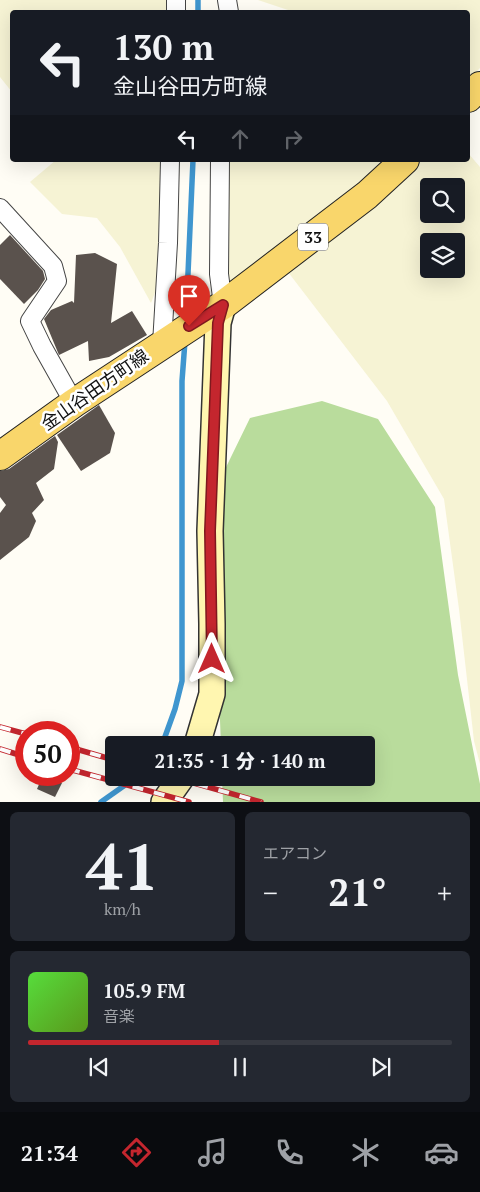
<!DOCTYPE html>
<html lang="ja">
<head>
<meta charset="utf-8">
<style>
	body { margin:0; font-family:"PT Serif","Noto Sans JP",serif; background:#242831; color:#f1f3f6; height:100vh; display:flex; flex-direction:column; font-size:19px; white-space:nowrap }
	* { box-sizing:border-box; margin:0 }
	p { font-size:16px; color:#9ea1a6 }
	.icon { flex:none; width:28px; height:28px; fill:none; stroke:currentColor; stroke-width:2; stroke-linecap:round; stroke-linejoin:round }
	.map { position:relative; height:802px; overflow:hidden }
	.details { display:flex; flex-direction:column; gap:10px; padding:10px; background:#0d0f14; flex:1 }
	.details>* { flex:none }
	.banner { position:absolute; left:10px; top:10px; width:460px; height:152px; border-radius:5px; box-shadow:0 5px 20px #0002; background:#171b24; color:#f1f3f6; overflow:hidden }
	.buttons { position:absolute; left:420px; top:178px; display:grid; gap:10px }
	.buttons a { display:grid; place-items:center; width:45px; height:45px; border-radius:5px; background:#171b24; box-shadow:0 5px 20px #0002; font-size:25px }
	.speed { position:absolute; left:15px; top:721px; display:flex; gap:10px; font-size:25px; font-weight:700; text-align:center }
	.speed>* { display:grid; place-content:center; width:65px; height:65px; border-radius:50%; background:#171b24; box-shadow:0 5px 20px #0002; line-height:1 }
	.speed .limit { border:8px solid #d22; background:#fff; color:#111 }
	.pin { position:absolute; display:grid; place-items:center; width:42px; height:42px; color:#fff; margin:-51px -21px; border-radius:50% 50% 50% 0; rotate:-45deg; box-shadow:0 0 5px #0007 }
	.pin .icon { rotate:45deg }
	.me { position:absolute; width:55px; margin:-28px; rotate:0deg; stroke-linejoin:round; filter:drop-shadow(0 0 4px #0008) }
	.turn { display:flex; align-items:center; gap:18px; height:105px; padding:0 20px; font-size:22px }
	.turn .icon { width:65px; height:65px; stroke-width:2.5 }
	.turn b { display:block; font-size:35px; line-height:42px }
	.lanes { display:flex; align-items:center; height:48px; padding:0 20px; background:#0003; justify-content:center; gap:25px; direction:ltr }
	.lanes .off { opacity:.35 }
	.big { font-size:38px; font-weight:800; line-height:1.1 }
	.details .card { flex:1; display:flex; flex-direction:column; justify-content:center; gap:8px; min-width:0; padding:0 18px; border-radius:8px; background:#242831 }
	.details .dial { align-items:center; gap:0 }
	.dial b { font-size:65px; line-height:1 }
	.song { display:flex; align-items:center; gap:15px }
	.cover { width:60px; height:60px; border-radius:8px; background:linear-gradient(135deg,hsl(110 70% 55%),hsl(90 70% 35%)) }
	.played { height:5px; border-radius:2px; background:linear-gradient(90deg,#c4262e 45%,#363941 45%) }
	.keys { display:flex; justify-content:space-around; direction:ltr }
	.heat { display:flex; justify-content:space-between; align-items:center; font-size:28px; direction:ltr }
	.details .tiles { flex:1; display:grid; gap:10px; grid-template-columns:1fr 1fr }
	.card:last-child { grid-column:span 2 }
	.trip { position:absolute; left:105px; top:736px; width:270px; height:50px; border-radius:5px; background:#171b24; box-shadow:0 5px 20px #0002; font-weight:800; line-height:50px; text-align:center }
	.tabs { display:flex; height:80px; justify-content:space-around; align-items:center; background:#090b0e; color:#9ea1a6 }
	.tabs .icon { width:35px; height:35px }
	.tabs .current { color:#c4262e }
	.tabs b { font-size:22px; color:#f1f3f6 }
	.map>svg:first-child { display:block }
	.farmland { fill:#f6f3d4; fill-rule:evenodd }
	.forest { fill:#b9dc9c }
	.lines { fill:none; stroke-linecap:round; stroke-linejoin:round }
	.stream { stroke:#3f96cf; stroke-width:5.5 }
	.building { fill:#5a524d }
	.street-casing { stroke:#444; stroke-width:20 }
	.secondary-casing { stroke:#333; stroke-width:28 }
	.primary-casing { stroke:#222; stroke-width:30 }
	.street { stroke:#fff; stroke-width:18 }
	.secondary { stroke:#fff6b0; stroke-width:25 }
	.primary { stroke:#f9d66b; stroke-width:28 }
	.rail-casing { stroke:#c4262e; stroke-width:5.5 }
	.rail { stroke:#fff; stroke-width:4; stroke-dasharray:11; stroke-linecap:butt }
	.route-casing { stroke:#7f191e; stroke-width:12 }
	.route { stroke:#c4262e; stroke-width:9 }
	.labels { text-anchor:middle; stroke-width:5; stroke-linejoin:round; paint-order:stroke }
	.shield { fill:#fff; stroke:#585858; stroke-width:1 }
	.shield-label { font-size:16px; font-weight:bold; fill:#111 }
	.street-label { font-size:18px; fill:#111; stroke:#fff }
</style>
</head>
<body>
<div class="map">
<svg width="480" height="802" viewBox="0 0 480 802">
	<rect width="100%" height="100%" fill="#fffdf5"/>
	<g class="farmland">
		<polygon points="0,0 169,0 169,12 12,12 12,92 0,77"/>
		<polygon points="258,0 480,0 480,68 468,80 468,12 294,12"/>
		<path d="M468,153l12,14v597l-6,-23 -15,-132 -15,-110 -57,-98 -99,-129 134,-112h46zM429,186h27v28h-27zM429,241h27v28h-27z"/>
		<polygon points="56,160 162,160 156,290 151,303 120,247 97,218 62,214 30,182"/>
		<polygon points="229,160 387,160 354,191 225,287"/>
	</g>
	<polygon class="forest" points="322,401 378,419 435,507 458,675 480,784 480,802 223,802 222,778 366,778 366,745 221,745 211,498 250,418"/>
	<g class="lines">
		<g class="stream">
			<polyline points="198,12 198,0"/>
			<polyline points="186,319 193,160"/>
			<polyline points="162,745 175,709 182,681 182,381 185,341"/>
			<polyline points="101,802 135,778"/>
		</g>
	</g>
	<g class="building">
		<polygon points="10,235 43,271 45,279 38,290 24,304 0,279 0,245"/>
		<polygon points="95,253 117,264 111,323 132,311 147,335 109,357 89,361 88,341 59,355 44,319 51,310 72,301 74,303 76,255"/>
		<polygon points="99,405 115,433 110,453 81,471 57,435"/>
		<polygon points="55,436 58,442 54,469 36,483 44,500 32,513 36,521 29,537 0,560 0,513 6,505 0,497 0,471 9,469"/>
		<polygon points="43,775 48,775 62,783 55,797 37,789"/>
	</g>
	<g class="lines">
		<g class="street-casing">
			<g id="street">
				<polyline points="227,0 229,12"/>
				<polyline points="176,12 176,0"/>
				<polyline points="220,160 219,274 223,305"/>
				<polyline points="0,208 53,266 57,281 30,321 42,346 74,403"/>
				<polyline points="162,344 168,243 170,160"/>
			</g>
		</g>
		<g class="secondary-casing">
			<g id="secondary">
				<polyline points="197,745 212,694 212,624 210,531 218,323 223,305"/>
				<polyline points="164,802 181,778"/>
			</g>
		</g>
		<g class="primary-casing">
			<g id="primary">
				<polyline points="468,98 480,86"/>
				<polyline points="0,456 74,403 223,305 367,195 405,160"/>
			</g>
		</g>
		<use href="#street" class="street"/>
		<use href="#secondary" class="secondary"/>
		<use href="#primary" class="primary"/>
		<g class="rail-casing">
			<g id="rail">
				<polyline points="0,727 26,734"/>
				<polyline points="69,747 114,760"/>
				<polyline points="0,749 26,757"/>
				<polyline points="69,769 189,802"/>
				<polyline points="176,778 261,802"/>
			</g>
		</g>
		<use href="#rail" class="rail"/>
	</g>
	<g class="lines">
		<g class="route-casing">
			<polyline id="route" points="189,326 223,305 218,323 210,531 212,659"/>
		</g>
		<use href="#route" class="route"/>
	</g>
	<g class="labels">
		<rect class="shield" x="298" y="223.5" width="30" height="27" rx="4"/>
		<g class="shield-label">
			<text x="313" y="243">33</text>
		</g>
		<g class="street-label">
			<text transform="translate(95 390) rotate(-35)" y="6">金山谷田方町線</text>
		</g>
	</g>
</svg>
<div class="buttons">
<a><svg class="icon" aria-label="search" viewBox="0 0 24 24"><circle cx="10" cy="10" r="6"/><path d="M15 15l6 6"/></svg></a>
<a><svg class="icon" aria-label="layers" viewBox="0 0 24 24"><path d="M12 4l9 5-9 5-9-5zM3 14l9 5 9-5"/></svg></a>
</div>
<div class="speed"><div class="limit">50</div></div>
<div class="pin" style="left:189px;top:326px;background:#d93025"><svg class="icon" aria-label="arrive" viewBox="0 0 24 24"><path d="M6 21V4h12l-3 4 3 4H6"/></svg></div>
<svg class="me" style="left:212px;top:659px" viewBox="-20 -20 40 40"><path d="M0-17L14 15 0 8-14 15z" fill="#c4262e" stroke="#fff" stroke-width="4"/></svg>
<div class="trip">21:35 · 1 分 · 140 m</div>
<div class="banner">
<div class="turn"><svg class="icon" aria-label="left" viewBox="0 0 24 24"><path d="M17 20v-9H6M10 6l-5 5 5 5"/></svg><div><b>130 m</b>金山谷田方町線</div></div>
<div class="lanes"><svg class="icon" aria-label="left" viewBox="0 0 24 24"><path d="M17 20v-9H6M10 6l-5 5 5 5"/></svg><svg class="icon off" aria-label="ahead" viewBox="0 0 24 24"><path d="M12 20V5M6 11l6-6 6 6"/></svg><svg class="icon off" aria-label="right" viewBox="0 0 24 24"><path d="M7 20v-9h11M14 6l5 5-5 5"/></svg></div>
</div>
</div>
<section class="details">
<div class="tiles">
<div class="card dial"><b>41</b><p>km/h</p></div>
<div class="card"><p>エアコン</p>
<div class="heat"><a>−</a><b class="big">21°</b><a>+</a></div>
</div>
<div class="card">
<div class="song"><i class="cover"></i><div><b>105.9 FM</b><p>音楽</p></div></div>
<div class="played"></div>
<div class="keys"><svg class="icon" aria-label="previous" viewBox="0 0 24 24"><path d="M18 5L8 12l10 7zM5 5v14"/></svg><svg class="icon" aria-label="pause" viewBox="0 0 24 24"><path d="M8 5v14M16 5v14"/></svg><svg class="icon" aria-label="next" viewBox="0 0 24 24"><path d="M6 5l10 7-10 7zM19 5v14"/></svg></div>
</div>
</div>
</section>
<nav class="tabs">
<b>21:34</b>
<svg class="icon current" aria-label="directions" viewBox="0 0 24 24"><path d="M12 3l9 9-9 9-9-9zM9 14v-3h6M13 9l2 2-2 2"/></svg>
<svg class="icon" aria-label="music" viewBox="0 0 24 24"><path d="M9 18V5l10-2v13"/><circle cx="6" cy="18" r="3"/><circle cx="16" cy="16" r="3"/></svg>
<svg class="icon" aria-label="phone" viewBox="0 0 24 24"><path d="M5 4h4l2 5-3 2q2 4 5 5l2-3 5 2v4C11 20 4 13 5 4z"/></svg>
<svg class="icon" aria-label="climate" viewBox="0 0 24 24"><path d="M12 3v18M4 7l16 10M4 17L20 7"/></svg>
<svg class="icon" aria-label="car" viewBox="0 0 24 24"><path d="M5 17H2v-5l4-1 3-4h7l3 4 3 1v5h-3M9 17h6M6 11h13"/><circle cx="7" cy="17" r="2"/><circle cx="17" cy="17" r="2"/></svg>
</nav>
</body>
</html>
